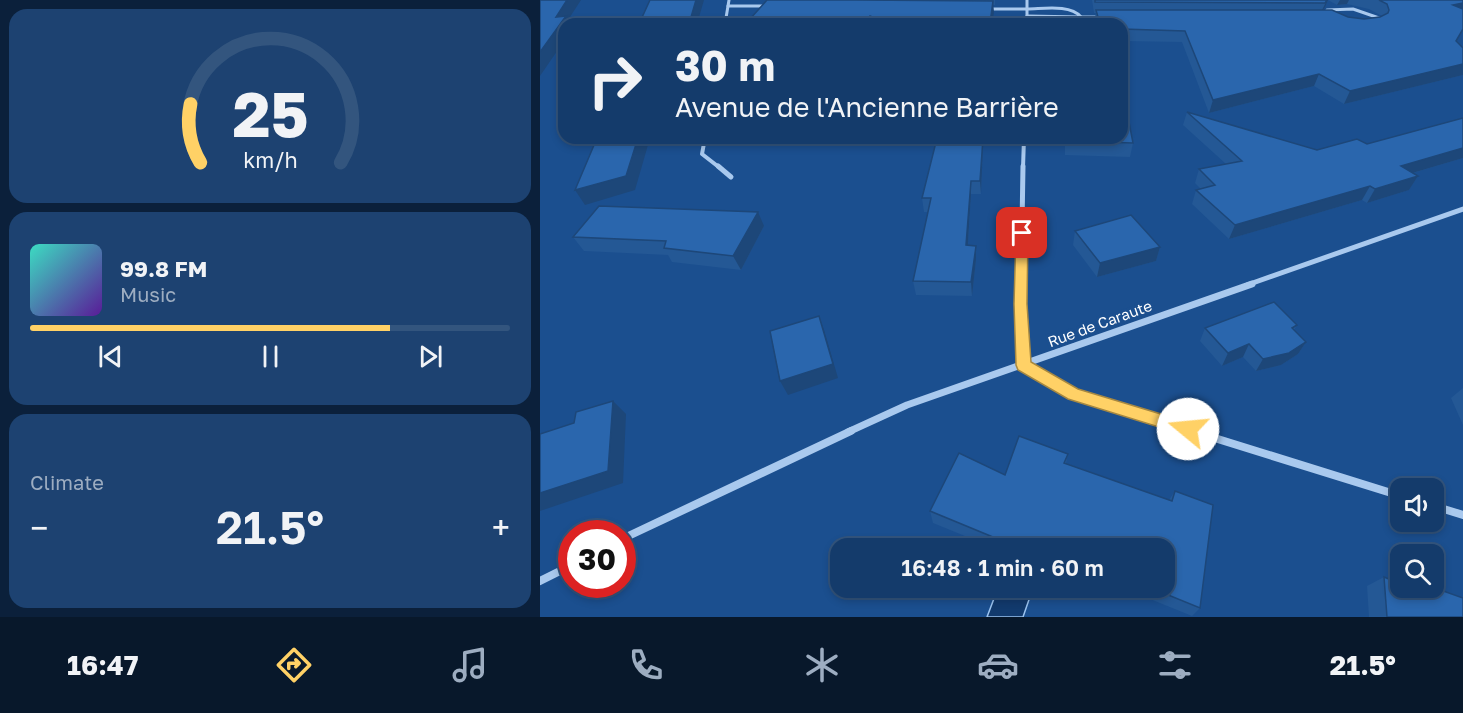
<!DOCTYPE html>
<html lang="en">
<head>
<meta charset="utf-8">
<style>
	body { margin:0; font-family:"Golos Text",sans-serif; background:#1d4271; color:#f1f3f6; height:100vh; display:flex; flex-direction:column; font-size:22px; white-space:nowrap }
	* { box-sizing:border-box; margin:0 }
	p { font-size:20px; color:#9dadc1 }
	.icon { flex:none; width:33px; height:33px; fill:none; stroke:currentColor; stroke-width:2; stroke-linecap:round; stroke-linejoin:round }
	.map { position:relative; flex:1; overflow:hidden }
	.sheet { display:flex; flex-direction:column; gap:9px; padding:9px; background:#0b203b; width:540px }
	.sheet>* { flex:none }
	.top-card { position:absolute; left:18px; top:18px; width:570px; height:126px; border-radius:18px; box-shadow:0 3px 9px #0003,0 0 0 2px #33557e; background:#143b6b; color:#f1f3f6; overflow:hidden }
	.controls { position:absolute; left:850px; top:478px; display:grid; gap:12px }
	.controls a { display:grid; place-items:center; width:54px; height:54px; border-radius:12px; background:#143b6b; box-shadow:0 3px 9px #0003,0 0 0 2px #33557e; font-size:30px }
	.speed { position:absolute; left:18px; top:520px; display:flex; gap:12px; font-size:30px; font-weight:700; text-align:center }
	.speed>* { display:grid; place-content:center; width:78px; height:78px; border-radius:50%; background:#143b6b; box-shadow:0 3px 9px #0003,0 0 0 2px #33557e; line-height:1 }
	.speed .limit { border:9px solid #d22; background:#fff; color:#111 }
	.pin { position:absolute; display:grid; place-items:center; width:51px; height:51px; color:#fff; margin:-26px; border-radius:12px; box-shadow:0 3px 9px #0006 }
	.me { position:absolute; width:66px; margin:-33px; rotate:287deg; stroke-linejoin:round; filter:drop-shadow(0 0 4px #0008) }
	.turn { display:flex; align-items:center; gap:21px; height:126px; padding:0 18px; font-size:27px }
	.turn .icon { width:78px; height:78px; stroke-width:2.5 }
	.turn b { display:block; font-size:42px; line-height:51px }
	.big { font-size:45px; font-weight:600; line-height:1.1 }
	.sheet .tile { flex:1; display:flex; flex-direction:column; justify-content:center; gap:9px; min-width:0; padding:0 21px; border-radius:18px; background:#1d4271 }
	.sheet .dial { align-items:center; gap:0 }
	.dial svg { height:156px; overflow:visible; fill:none; stroke:#33557e; stroke-width:7; stroke-linecap:round; text-anchor:middle }
	.dial text { fill:#f1f3f6; stroke:none }
	.song { display:flex; align-items:center; gap:18px }
	.cover { width:72px; height:72px; border-radius:9px; background:linear-gradient(135deg,hsl(170 70% 55%),hsl(270 70% 35%)) }
	.played { height:6px; border-radius:3px; background:linear-gradient(90deg,#ffd166 75%,#33557e 75%) }
	.keys { display:flex; justify-content:space-around; direction:ltr }
	.heat { display:flex; justify-content:space-between; align-items:center; font-size:33px; direction:ltr }
	.trip { position:absolute; left:290px; top:538px; width:345px; height:60px; border-radius:18px; background:#143b6b; box-shadow:0 3px 9px #0003,0 0 0 2px #33557e; font-weight:600; line-height:60px; text-align:center }
	.dock { display:flex; height:96px; justify-content:space-around; align-items:center; background:#08182b; color:#9dadc1 }
	.dock .icon { width:42px; height:42px }
	.dock .active { color:#ffd166 }
	.dock b { font-size:27px; color:#f1f3f6 }
	main { display:flex; flex:1; min-height:0 }
	.map>svg:first-child { display:block }
	.water { fill:#123a6d; stroke:#9cc4f0; stroke-width:1.5 }
	.lines { fill:none; stroke-linecap:round; stroke-linejoin:round }
	.street-far4 { stroke:#a9c9ee; stroke-width:3 }
	.street-far3 { stroke:#a9c9ee; stroke-width:4 }
	.street-far2 { stroke:#a9c9ee; stroke-width:5 }
	.street-far1 { stroke:#a9c9ee; stroke-width:7 }
	.street { stroke:#a9c9ee; stroke-width:8 }
	.wall { fill:#245895 }
	.shaded-wall { fill:#1d4779 }
	.building { fill:#2a66ad; stroke:#1d4779; stroke-width:1.5 }
	.route { fill:#ffd166; stroke:#a68842; stroke-width:1.5 }
	.labels { text-anchor:middle; stroke-width:6; stroke-linejoin:round; paint-order:stroke }
	.street-label { font-size:15px; fill:#fff; stroke:#1b4f8f }
</style>
</head>
<body>
<main>
<section class="sheet">
<div class="tile dial"><svg viewBox="0 0 100 80">
<path d="M14 69A42 42 0 1 1 86 69"/>
<path d="M14 69A42 42 0 0 1 9 39" stroke="#ffd166"/>
<text x="50" y="56" font-size="32" font-weight="700">25</text>
<text x="50" y="72" font-size="11">km/h</text>
</svg></div>
<div class="tile">
<div class="song"><i class="cover"></i><div><b>99.8 FM</b><p>Music</p></div></div>
<div class="played"></div>
<div class="keys"><svg class="icon" aria-label="previous" viewBox="0 0 24 24"><path d="M18 5L8 12l10 7zM5 5v14"/></svg><svg class="icon" aria-label="pause" viewBox="0 0 24 24"><path d="M8 5v14M16 5v14"/></svg><svg class="icon" aria-label="next" viewBox="0 0 24 24"><path d="M6 5l10 7-10 7zM19 5v14"/></svg></div>
</div>
<div class="tile"><p>Climate</p>
<div class="heat"><a>−</a><b class="big">21.5°</b><a>+</a></div>
</div>
</section>
<div class="map">
<svg width="923" height="617" viewBox="0 0 923 617">
	<rect width="100%" height="100%" fill="#1b4f8f"/>
	<polygon class="water" points="458,588 493,588 483,617 447,617"/>
	<g class="lines">
		<g class="street-far4">
			<polyline points="189,0 188,6 229,6"/>
			<path d="M487,0v9c16,0 43,-5 54,8l-54,-1"/>
			<polyline points="447,9 487,9 487,24"/>
			<polyline points="785,16 787,10 813,9 839,18 838,23"/>
			<polyline points="541,17 563,17"/>
			<polyline points="185,24 188,6"/>
		</g>
		<g class="street-far3">
			<polyline points="165,138 162,154 180,168"/>
			<polyline points="483,168 484,138"/>
		</g>
		<g class="street-far2">
			<polyline points="178,166 191,177"/>
			<polyline points="481,285 483,166"/>
			<polyline points="707,285 923,209"/>
		</g>
		<g class="street-far1">
			<polyline points="481,284 483,365 534,394 657,432"/>
			<polyline points="308,432 367,405 712,284"/>
		</g>
		<g class="street">
			<polyline points="652,431 861,496"/>
			<polyline points="894,506 923,515"/>
			<polyline points="82,539 311,431"/>
			<polyline points="0,581 32,565"/>
		</g>
	</g>
	<g class="wall">
		<polygon points="227,0 455,0 455,5 453,5 452,24 211,24 210,19"/>
		<polygon points="552,0 788,0 783,10 808,17 824,19 842,16 829,9 807,4 797,5 788,0 923,0 916,41 923,48 923,75 804,104 774,86 669,113 642,42 582,41 582,24 520,24 520,17 555,17 556,13 554,13"/>
		<polygon points="647,112 777,150 827,144 923,118 923,158 873,173 878,176 869,190 827,203 822,200 689,239 652,204 656,190 661,189 655,183 659,169 686,164 643,125"/>
		<polygon points="397,138 446,138 446,145 443,145 441,194 431,194 428,245 436,260 432,296 376,295 373,281 388,212 384,212 382,198"/>
		<polygon points="525,138 582,138 593,143 590,157 525,155"/>
		<polygon points="224,226 201,270 132,262 128,255 44,251 33,237"/>
		<polygon points="535,231 620,247 616,261 557,277 533,245"/>
		<polygon points="757,325 754,330 766,342 758,354 741,365 716,371 703,357 682,366 660,341 665,328"/>
		<polygon points="923,388 923,425 911,398"/>
		<polygon points="528,454 526,463 629,500 635,491 660,608 652,616 583,588 624,588 624,549 457,549 393,523 390,511 465,475"/>
		<polygon points="844,577 885,593 895,588 923,617 829,617 827,586"/>
	</g>
	<g class="shaded-wall">
		<polygon points="27,0 41,0 28,20 31,24 24,24 24,41 0,76 0,52 16,17"/>
		<polygon points="156,0 164,0 157,24 149,24"/>
		<polygon points="787,0 788,0 785,7 780,14"/>
		<polygon points="800,0 809,0 807,4 797,5"/>
		<polygon points="453,1 454,12 452,24 450,24"/>
		<polygon points="923,3 923,13 913,5"/>
		<polygon points="330,16 332,24 328,24 328,20"/>
		<polygon points="923,64 923,75 804,104 810,91"/>
		<polygon points="779,74 774,86 669,113 673,100"/>
		<polygon points="98,138 110,138 95,190 45,205 35,190"/>
		<polygon points="443,138 443,145 441,194 440,181"/>
		<polygon points="923,148 923,158 852,179 861,166"/>
		<polygon points="878,176 869,190 827,203 835,189"/>
		<polygon points="431,181 431,194 427,259 426,245"/>
		<polygon points="830,186 822,200 689,239 695,225"/>
		<polygon points="218,212 224,226 201,270 193,256"/>
		<polygon points="436,246 436,260 432,296 431,282"/>
		<polygon points="620,247 616,261 557,277 560,263"/>
		<polygon points="279,316 284,330 298,378 248,395 240,381"/>
		<polygon points="766,342 758,354 741,365 716,371 723,359"/>
		<polygon points="709,344 703,357 682,366 688,353"/>
		<polygon points="73,401 86,414 83,483 0,511 0,493"/>
	</g>
	<g class="building">
		<polygon points="0,0 27,0 16,17 26,16 0,52"/>
		<polygon points="110,0 156,0 149,24 99,24"/>
		<polygon points="227,0 316,0 453,1 450,23 447,24 358,24 361,21 340,20 330,16 328,20 262,19 263,24 231,24 236,19 210,19"/>
		<polygon points="555,0 787,0 785,3 555,2"/>
		<polygon points="839,0 923,0 923,3 913,5 923,9 923,29 916,41 923,48 923,64 810,91 779,74 673,100 645,31 582,29 582,24 521,24 520,17 558,17 556,10 792,10 808,17 824,19 840,17 848,13 849,10 847,4"/>
		<polygon points="582,85 593,143 526,141 526,138 582,138"/>
		<polygon points="647,112 777,150 817,139 827,144 923,118 923,148 861,166 878,176 835,189 830,186 695,225 656,190 675,185 659,169 702,161"/>
		<polygon points="57,138 98,138 86,176 35,190"/>
		<polygon points="397,138 443,138 440,181 431,181 426,245 436,246 431,282 373,281 391,198 382,198"/>
		<polygon points="59,206 218,212 193,256 124,248 126,241 33,237"/>
		<polygon points="591,215 620,247 560,263 535,231"/>
		<polygon points="734,302 757,325 752,328 766,342 749,353 723,359 709,344 688,353 665,328"/>
		<polygon points="279,316 293,364 240,381 230,331"/>
		<polygon points="73,401 68,471 0,493 0,434 34,423 36,412"/>
		<polygon points="479,436 528,454 524,463 632,501 635,491 673,505 660,608 611,588 624,588 624,549 513,549 498,543 495,549 482,549 390,511 419,453 465,475"/>
		<polygon points="844,577 861,584 861,588 873,588 896,596 895,588 923,598 923,617 847,617"/>
	</g>
	<polygon class="route" points="482,229 488,233 487,304 491,362 538,389 654,424 657,429 654,434 648,436 528,399 478,370 476,365 474,304 476,233"/>
	<g class="labels">
		<g class="street-label">
			<text transform="translate(560 324) rotate(-20)" y="5">Rue de Caraute</text>
		</g>
	</g>
</svg>
<div class="controls">
<a><svg class="icon" aria-label="sound" viewBox="0 0 24 24"><path d="M4 9h4l5-4v14l-5-4H4zM17 9q2 3 0 6"/></svg></a>
<a><svg class="icon" aria-label="search" viewBox="0 0 24 24"><circle cx="10" cy="10" r="6"/><path d="M15 15l6 6"/></svg></a>
</div>
<div class="speed"><div class="limit">30</div></div>
<div class="pin" style="left:482px;top:233px;background:#d93025"><svg class="icon" aria-label="arrive" viewBox="0 0 24 24"><path d="M6 21V4h12l-3 4 3 4H6"/></svg></div>
<svg class="me" style="left:648px;top:429px" viewBox="-20 -20 40 40"><circle r="19" fill="#fff"/><path d="M0-13L10 11 0 6-10 11z" fill="#ffd166"/></svg>
<div class="trip">16:48 · 1 min · 60 m</div>
<div class="top-card">
<div class="turn"><svg class="icon" aria-label="right" viewBox="0 0 24 24"><path d="M7 20v-9h11M14 6l5 5-5 5"/></svg><div><b>30 m</b>Avenue de l'Ancienne Barrière</div></div>
</div>
</div>
</main>
<nav class="dock">
<b>16:47</b>
<svg class="icon active" aria-label="directions" viewBox="0 0 24 24"><path d="M12 3l9 9-9 9-9-9zM9 14v-3h6M13 9l2 2-2 2"/></svg>
<svg class="icon" aria-label="music" viewBox="0 0 24 24"><path d="M9 18V5l10-2v13"/><circle cx="6" cy="18" r="3"/><circle cx="16" cy="16" r="3"/></svg>
<svg class="icon" aria-label="phone" viewBox="0 0 24 24"><path d="M5 4h4l2 5-3 2q2 4 5 5l2-3 5 2v4C11 20 4 13 5 4z"/></svg>
<svg class="icon" aria-label="climate" viewBox="0 0 24 24"><path d="M12 3v18M4 7l16 10M4 17L20 7"/></svg>
<svg class="icon" aria-label="car" viewBox="0 0 24 24"><path d="M5 17H2v-5l4-1 3-4h7l3 4 3 1v5h-3M9 17h6M6 11h13"/><circle cx="7" cy="17" r="2"/><circle cx="17" cy="17" r="2"/></svg>
<svg class="icon" aria-label="filters" viewBox="0 0 24 24"><path d="M4 7h16M4 17h16"/><circle cx="9" cy="7" r="2"/><circle cx="15" cy="17" r="2"/></svg>
<b>21.5°</b>
</nav>
</body>
</html>
